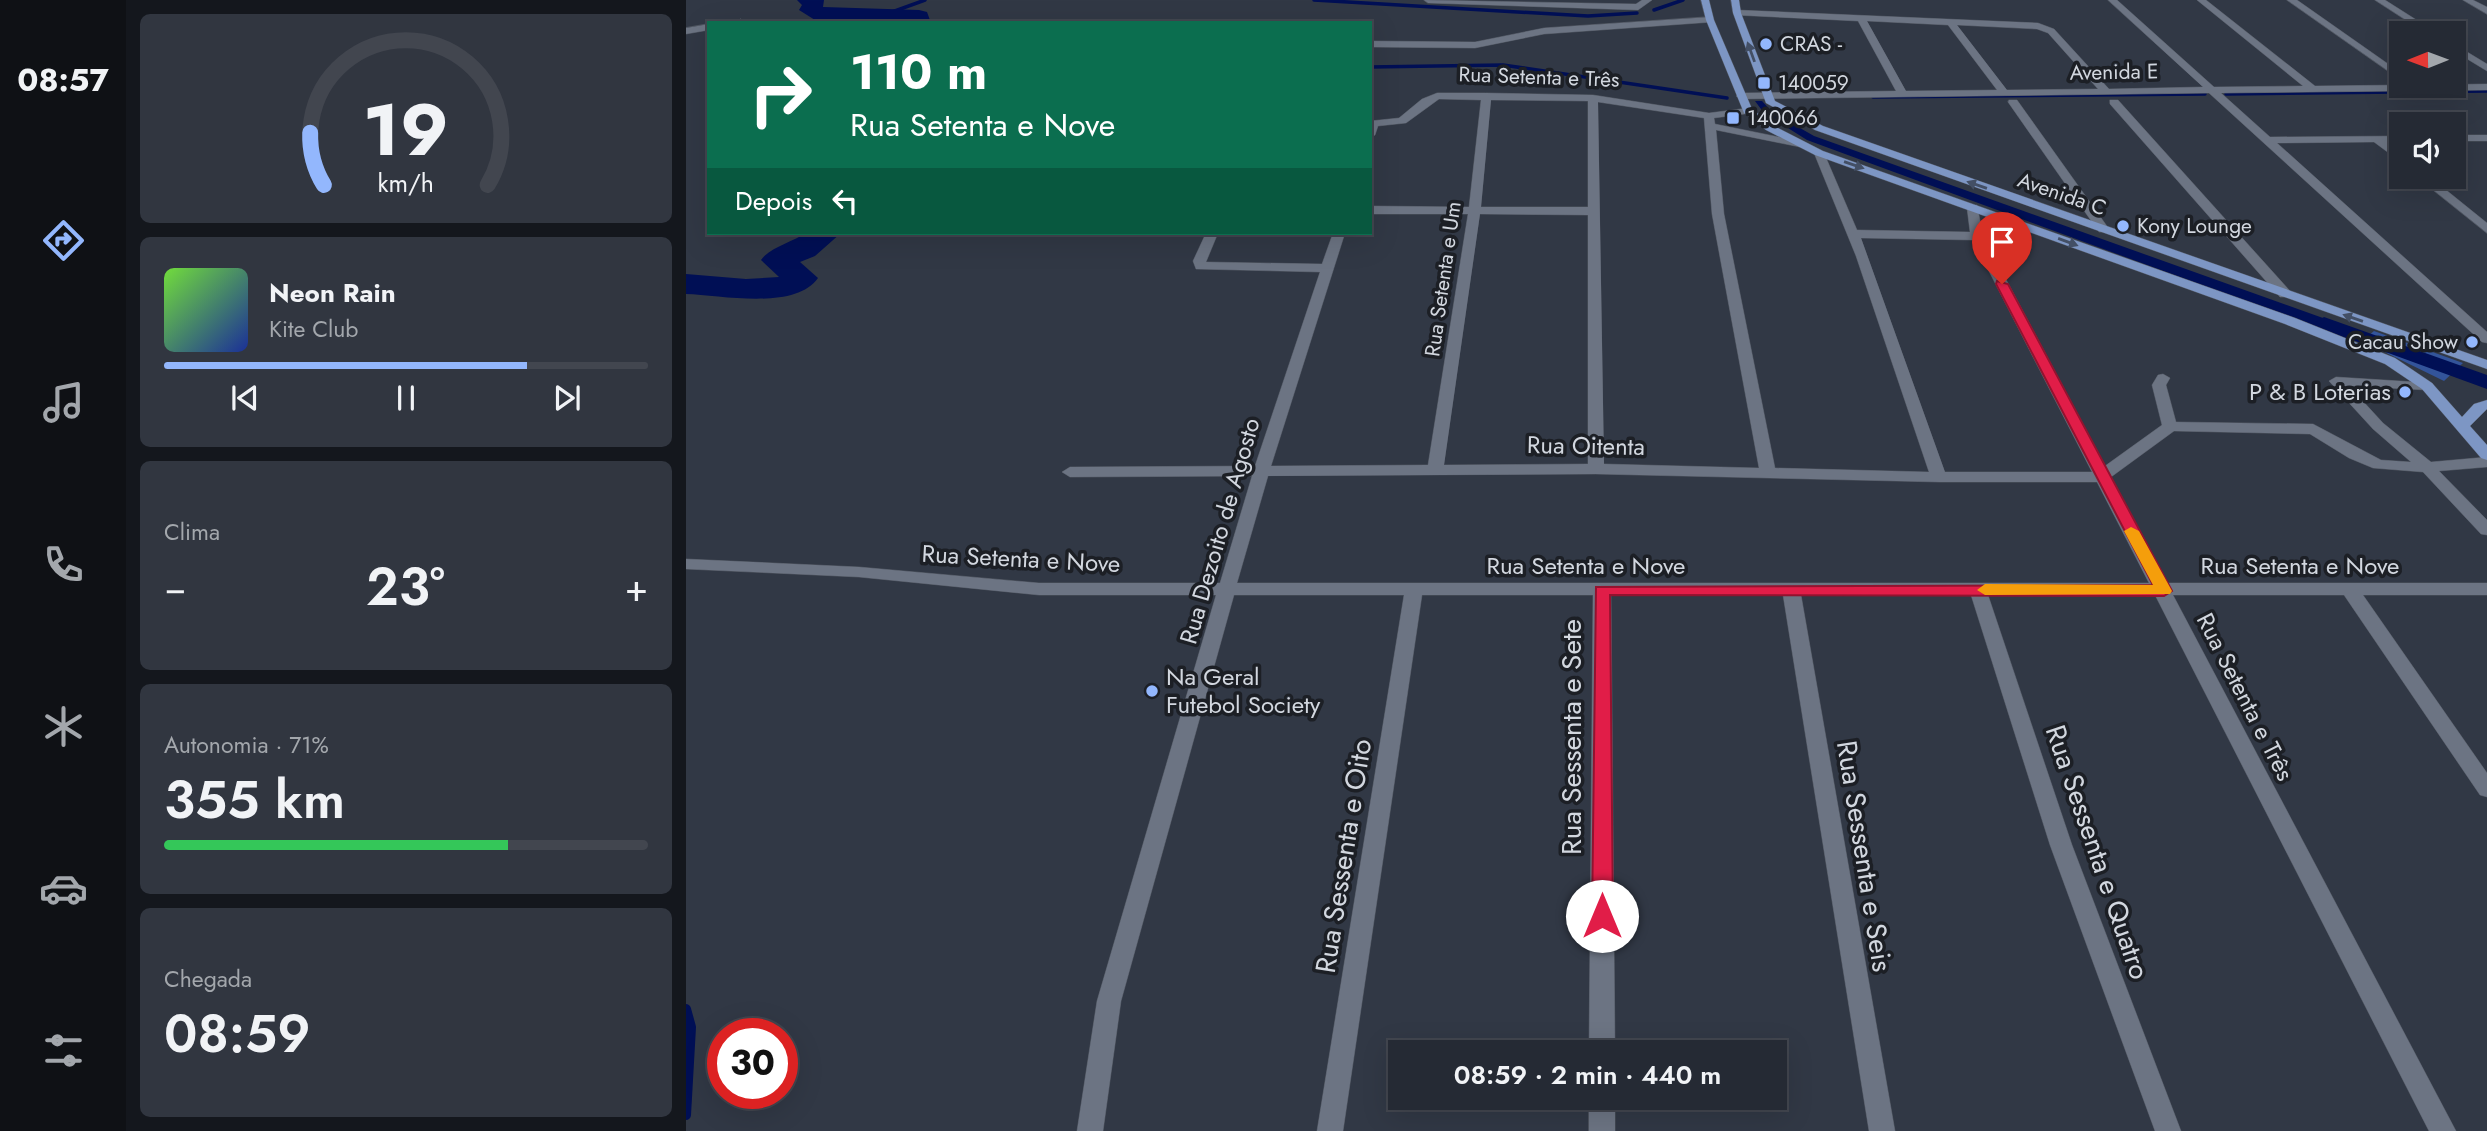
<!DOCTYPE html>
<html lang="pt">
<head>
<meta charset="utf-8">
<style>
	body { margin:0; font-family:Jost,sans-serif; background:#313640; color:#f1f3f6; height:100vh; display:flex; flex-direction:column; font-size:26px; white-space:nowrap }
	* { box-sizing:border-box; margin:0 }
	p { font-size:23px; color:#a3a7ac }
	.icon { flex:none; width:38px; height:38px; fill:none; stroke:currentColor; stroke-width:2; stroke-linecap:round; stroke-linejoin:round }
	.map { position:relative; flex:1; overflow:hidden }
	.sheet { display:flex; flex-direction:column; gap:14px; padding:14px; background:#14171d; width:560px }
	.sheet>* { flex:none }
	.hud { position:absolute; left:21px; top:21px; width:665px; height:214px; border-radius:0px; box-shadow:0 7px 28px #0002,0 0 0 2px #42464f; background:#0b6e4f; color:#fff; overflow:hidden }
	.needle { width:46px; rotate:269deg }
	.fabs { position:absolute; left:1703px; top:21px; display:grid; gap:14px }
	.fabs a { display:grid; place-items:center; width:77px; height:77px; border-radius:0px; background:#252a34; box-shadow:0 7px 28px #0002,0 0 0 2px #42464f; font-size:35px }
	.speed { position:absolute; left:21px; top:1018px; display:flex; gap:14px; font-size:35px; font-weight:700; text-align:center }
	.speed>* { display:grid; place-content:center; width:91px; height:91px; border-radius:50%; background:#252a34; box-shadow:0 7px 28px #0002,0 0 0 2px #42464f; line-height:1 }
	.speed .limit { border:10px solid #d22; background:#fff; color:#111 }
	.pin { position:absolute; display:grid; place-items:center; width:60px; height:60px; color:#fff; margin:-72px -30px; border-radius:50% 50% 50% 0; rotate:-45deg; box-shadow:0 0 7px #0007 }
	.pin .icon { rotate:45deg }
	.me { position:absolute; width:77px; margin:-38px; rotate:0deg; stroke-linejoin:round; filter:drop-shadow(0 0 5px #0008) }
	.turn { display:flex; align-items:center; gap:24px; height:147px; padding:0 28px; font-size:32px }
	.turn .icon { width:91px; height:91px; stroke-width:2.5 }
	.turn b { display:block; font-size:49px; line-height:60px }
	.then { display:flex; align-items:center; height:66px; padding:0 28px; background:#0003; gap:14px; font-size:26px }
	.big { font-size:52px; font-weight:600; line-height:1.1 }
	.sheet .card { flex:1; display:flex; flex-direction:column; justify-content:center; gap:10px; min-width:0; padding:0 24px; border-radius:10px; background:#313640 }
	.sheet .dial { align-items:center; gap:0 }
	.dial svg { height:182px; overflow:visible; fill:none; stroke:#42464f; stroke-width:7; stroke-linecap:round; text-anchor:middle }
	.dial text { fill:#f1f3f6; stroke:none }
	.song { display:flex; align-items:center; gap:21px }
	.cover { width:84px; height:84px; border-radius:10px; background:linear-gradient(135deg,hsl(100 70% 55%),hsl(230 70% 35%)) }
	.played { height:7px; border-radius:4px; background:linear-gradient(90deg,#93b7fd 75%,#42464f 75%) }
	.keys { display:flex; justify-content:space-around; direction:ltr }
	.heat { display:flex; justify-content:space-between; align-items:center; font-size:38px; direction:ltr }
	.charge { height:10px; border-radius:5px; background:linear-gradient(90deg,#34c759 71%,#42464f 0) }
	.trip { position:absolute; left:702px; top:1040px; width:399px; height:70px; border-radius:0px; background:#252a34; box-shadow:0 7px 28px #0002,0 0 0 2px #42464f; font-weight:600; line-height:70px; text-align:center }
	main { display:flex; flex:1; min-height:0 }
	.menu { display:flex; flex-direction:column; width:126px; justify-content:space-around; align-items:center; background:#0f1115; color:#a3a7ac }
	.menu .icon { width:49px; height:49px }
	.menu .active { color:#93b7fd }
	.menu b { font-size:32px; color:#f1f3f6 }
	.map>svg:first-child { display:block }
	.green { fill:#33549a }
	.water { fill:#000f55 }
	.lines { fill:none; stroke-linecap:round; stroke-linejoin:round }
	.stream-far1 { stroke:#000f55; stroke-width:3.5 }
	.stream { stroke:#000f55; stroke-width:10 }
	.canal { fill:#000f55; fill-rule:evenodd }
	.river { fill:#000f55; fill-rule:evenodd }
	.minor-casing { stroke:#505661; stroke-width:1 }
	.major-casing { stroke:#505661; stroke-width:1 }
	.minor { fill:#6c7483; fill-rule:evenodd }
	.major { fill:#7d96c4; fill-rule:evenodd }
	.oneway { fill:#434f65 }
	.route { fill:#e11d48; stroke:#92132f; stroke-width:2 }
	.slow { fill:#f59e0b }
	.poi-dot { fill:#93b7fd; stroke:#1c1f25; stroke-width:2.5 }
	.labels { text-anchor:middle; stroke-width:7; stroke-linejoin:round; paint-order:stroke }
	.far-poi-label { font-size:21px; fill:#d2d7df; stroke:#1c1f25; text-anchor:start }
	.far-street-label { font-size:21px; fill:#d2d7df; stroke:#1c1f25 }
	.poi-label { font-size:24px; fill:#d2d7df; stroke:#1c1f25; text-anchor:end }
	.street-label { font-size:24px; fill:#d2d7df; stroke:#1c1f25 }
	.near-street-label { font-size:28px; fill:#d2d7df; stroke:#1c1f25 }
</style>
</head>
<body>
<main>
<nav class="menu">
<b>08:57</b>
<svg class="icon active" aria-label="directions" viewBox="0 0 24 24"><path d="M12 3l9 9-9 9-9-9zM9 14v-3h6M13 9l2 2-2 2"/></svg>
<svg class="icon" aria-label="music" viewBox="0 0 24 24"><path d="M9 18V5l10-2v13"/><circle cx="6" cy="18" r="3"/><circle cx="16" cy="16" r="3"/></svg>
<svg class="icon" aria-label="phone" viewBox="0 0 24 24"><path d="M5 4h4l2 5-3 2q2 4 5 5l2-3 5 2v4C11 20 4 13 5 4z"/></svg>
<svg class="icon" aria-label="climate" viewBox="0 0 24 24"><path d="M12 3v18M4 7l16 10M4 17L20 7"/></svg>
<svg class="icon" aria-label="car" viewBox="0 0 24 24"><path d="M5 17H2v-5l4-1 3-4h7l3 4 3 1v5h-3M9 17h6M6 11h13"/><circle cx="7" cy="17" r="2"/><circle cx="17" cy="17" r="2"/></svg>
<svg class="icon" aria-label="filters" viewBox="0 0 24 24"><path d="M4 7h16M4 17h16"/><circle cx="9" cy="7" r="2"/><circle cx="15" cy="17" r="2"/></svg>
</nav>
<section class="sheet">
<div class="card dial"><svg viewBox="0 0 100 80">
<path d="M14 69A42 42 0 1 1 86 69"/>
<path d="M14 69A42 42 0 0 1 8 46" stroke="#93b7fd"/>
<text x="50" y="56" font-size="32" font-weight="700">19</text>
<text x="50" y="72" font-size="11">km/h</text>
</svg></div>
<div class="card">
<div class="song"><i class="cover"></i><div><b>Neon Rain</b><p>Kite Club</p></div></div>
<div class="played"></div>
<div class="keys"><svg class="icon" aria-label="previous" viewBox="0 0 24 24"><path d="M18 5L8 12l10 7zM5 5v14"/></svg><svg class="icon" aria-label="pause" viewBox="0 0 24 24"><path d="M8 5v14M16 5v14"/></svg><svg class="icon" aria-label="next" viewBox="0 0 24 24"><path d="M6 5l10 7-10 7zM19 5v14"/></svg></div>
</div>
<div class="card"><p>Clima</p>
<div class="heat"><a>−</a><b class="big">23°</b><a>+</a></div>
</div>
<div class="card"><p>Autonomia · 71%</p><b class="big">355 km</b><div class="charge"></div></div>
<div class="card"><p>Chegada</p><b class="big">08:59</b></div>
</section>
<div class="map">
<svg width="1801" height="1131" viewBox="0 0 1801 1131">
	<rect width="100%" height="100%" fill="#313845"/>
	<polygon class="green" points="1688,331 1777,363 1758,381 1676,341"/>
	<polygon class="water" points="1069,101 1076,101 1086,112 1128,136 1676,332 1665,340 1121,140 1078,113"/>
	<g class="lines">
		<g class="stream-far1">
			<polyline points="628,0 902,16 951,13"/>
			<polyline points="968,10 997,0"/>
			<polyline points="195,16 239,0"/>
			<polyline points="251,23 272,23"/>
			<polyline points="684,67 817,65 1041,98"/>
			<polyline points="1540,94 1801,91"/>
			<polyline points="1187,97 1519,94"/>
		</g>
		<polyline class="stream" points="0,1009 5,1027 0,1115"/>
		<polygon class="canal" points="1638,317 1801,375 1801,389 1631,327 1628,323"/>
		<g class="river">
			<polygon points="111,0 138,0 137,7 233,10 241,12 245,23 129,20 113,10 116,5"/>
			<path d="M120,233h35l-26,23 -15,6 18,16c-23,33 -97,17 -132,16v-20l60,5 33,-2 -18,-17c9,-13 32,-18 45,-27z"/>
		</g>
		<g class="minor-casing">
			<g id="minor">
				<polygon points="738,0 950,4 956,0 966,0 952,10 742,3"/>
				<path d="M1422,0h9l97,87 89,-1 -106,-86h9l109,86 172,-2v6l-266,3 49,44 131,-1v6h-14l14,12v8l-27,-20 -97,1 210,189v11l-5,-1 -273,-249 -468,6 -5,-3 5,-3 155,-2 -38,-70 -124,-6 3,-5 301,13 16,6 55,60 94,-2zM1181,21l81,4 49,65 -91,1zM1271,25l80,4 11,4 50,56 -91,1z"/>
				<polygon points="1601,0 1611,0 1715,73 1715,80"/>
				<polygon points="1689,0 1699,0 1751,33 1740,33"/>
				<polygon points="1777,0 1787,0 1801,7 1801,14"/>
				<polygon points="1024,17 1027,22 858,34 789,48 684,47 684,41 789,42 858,28"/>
				<polygon points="55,19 59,23 49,23"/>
				<polygon points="23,24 23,30 0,34 0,28"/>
				<polygon points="1768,44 1801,64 1801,71 1768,51"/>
				<path d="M800,93l107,2 116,18 39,-5 5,3 -1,2 -38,5 1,6 89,18v4l-4,1 -84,-17 8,84 51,254 154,4 -73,-216 -42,-103 5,-3 5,3 33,77 113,2 -3,-24 10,-3 6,31 122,230 57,-41 -10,-40 6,-10 5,-1 7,4 -4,7 10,37 137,2 68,36 30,2 -38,-33 -44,-48 7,-4 96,6 2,3 -7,4 -78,-4 34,37 48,39 56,-5v10l-48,4 48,49v15l-6,-1 -58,-62 -50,-4 -24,-10 -39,-24 -136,-3 -63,46 56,106h320v12h-124l124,178v24l-7,-2 -136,-200h-171l283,536h-27l-274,-536h-167l84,250 109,286h-26l-105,-286 -79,-250h-170l94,536h-26l-86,-536h-172l4,457h-26l4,-457h-171l-79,536h-26l87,-536h-170l-113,406 -18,130h-26l20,-130 119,-406h-177l-180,-18 -173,-8v-10l173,8 180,16h181l32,-107 -182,1 -8,-5 8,-5 185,-1 65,-194 -124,-3 -3,-8 13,-28h12l-12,29 116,2 11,-31h12l-74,233 157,-1 40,-251h-98v-8l99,1 12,-107 -42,-1 -33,24 -28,3 -3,9 -5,3v-17l29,-3 23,-19 15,-6zM805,100l97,1v106h-107zM912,102l106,16 8,96 47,254 -155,-4zM794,214l108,1v249l-144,1zM1175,238l112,2 119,232h-147zM910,474l343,8h158l52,101h-912l31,-107z"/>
				<polygon points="1323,100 1331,100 1423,229 1421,232 1413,232 1322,102"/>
				<polygon points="1424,100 1432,100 1604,291 1604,297 1594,297 1424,104"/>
				<rect x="1768" y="135" width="33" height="6"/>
				<polygon points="1731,177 1744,177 1801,223 1801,233"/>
				<rect x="903" y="1097" width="26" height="34"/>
			</g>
		</g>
		<g class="major-casing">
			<g id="major">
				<polygon points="1015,0 1023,0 1028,20 1066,109 1088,126 1137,151 1609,318 1709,358 1746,383 1776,417 1788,404 1801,400 1801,409 1784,426 1801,445 1801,460 1795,458 1736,389 1699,364 1599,324 1129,155 1080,130 1058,113 1020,20"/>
				<polygon points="1045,0 1053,0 1055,13 1089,101 1137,126 1801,360 1801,369 1129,130 1080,103 1047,13"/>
			</g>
		</g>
		<use href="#minor" class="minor"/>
		<use href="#major" class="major"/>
	</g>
	<defs><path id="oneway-solid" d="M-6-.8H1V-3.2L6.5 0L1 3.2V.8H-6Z" transform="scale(1.75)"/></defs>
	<g class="oneway">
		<use href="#oneway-solid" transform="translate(1065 52) rotate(-110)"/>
		<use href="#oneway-solid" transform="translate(1168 165) rotate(19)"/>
		<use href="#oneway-solid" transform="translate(1291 185) rotate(-161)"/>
		<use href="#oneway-solid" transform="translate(1382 242) rotate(20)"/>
		<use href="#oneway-solid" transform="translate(1667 318) rotate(-161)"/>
	</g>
	<polygon class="route" points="1311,281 1322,284 1486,591 1478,596 924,595 927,916 924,922 916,925 909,922 906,916 910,587 1467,585 1310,284"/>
	<polygon class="slow" points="1445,527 1453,531 1486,591 1484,594 1299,595 1291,590 1299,584 1467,585 1438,531"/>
	<g class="poi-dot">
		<circle cx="1080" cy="44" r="7"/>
		<rect x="1071" y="76" width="14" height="14" rx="3.5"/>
		<rect x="1040" y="111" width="14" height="14" rx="3.5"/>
		<circle cx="1437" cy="226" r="7"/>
		<circle cx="1786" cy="342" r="7"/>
		<circle cx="1719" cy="392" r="7"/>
		<circle cx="466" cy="691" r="7"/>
	</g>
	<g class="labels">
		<g class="far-poi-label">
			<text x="1094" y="51">CRAS -</text>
			<text x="1092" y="90">140059</text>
			<text x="1061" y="125">140066</text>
			<text x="1451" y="233">Kony Lounge</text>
			<text x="1772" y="349" text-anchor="end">Cacau Show</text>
		</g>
		<g class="far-street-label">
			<text transform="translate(1428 72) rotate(-1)" y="7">Avenida E</text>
			<text transform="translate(853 77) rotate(2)" y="7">Rua Setenta e Três</text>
			<text transform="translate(1376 194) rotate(19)" y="7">Avenida C</text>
			<text transform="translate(757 279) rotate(-82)" y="7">Rua Setenta e Um</text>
		</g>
		<g class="poi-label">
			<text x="1705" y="400">P &amp; B Loterias</text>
			<text x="480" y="685" text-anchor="start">Na Geral<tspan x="480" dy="28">Futebol Society</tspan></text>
		</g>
		<g class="street-label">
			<text transform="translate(900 446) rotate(1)" y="8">Rua Oitenta</text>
			<text transform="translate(534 531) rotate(-74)" y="8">Rua Dezoito de Agosto</text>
			<text transform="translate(335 559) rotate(3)" y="8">Rua Setenta e Nove</text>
			<text x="900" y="574">Rua Setenta e Nove</text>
			<text x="1614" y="574">Rua Setenta e Nove</text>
			<text transform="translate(1559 697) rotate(63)" y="8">Rua Setenta e Três</text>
		</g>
		<g class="near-street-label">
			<text transform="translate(885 737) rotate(-90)" y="10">Rua Sessenta e Sete</text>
			<text transform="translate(1412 852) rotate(71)" y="10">Rua Sessenta e Quatro</text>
			<text transform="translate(657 856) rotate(-81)" y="10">Rua Sessenta e Oito</text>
			<text transform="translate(1179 856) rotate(81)" y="10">Rua Sessenta e Seis</text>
		</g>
	</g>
</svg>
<div class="fabs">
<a><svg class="needle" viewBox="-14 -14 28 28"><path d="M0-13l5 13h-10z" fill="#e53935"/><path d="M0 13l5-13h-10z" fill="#a3a7ac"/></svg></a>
<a><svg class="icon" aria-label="sound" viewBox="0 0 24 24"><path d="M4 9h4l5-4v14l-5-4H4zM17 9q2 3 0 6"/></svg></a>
</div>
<div class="speed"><div class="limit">30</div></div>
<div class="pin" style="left:1316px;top:284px;background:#d93025"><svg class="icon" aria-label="arrive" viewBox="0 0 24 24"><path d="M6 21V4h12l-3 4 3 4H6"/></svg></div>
<svg class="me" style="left:916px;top:916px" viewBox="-20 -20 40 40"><circle r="19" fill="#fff"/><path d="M0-13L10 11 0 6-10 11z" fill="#e11d48"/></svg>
<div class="trip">08:59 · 2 min · 440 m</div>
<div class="hud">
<div class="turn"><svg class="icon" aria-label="right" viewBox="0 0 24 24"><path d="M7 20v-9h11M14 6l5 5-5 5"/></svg><div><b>110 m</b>Rua Setenta e Nove</div></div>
<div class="then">Depois<svg class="icon" aria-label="left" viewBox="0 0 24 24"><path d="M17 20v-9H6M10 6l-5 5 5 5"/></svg></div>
</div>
</div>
</main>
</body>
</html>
